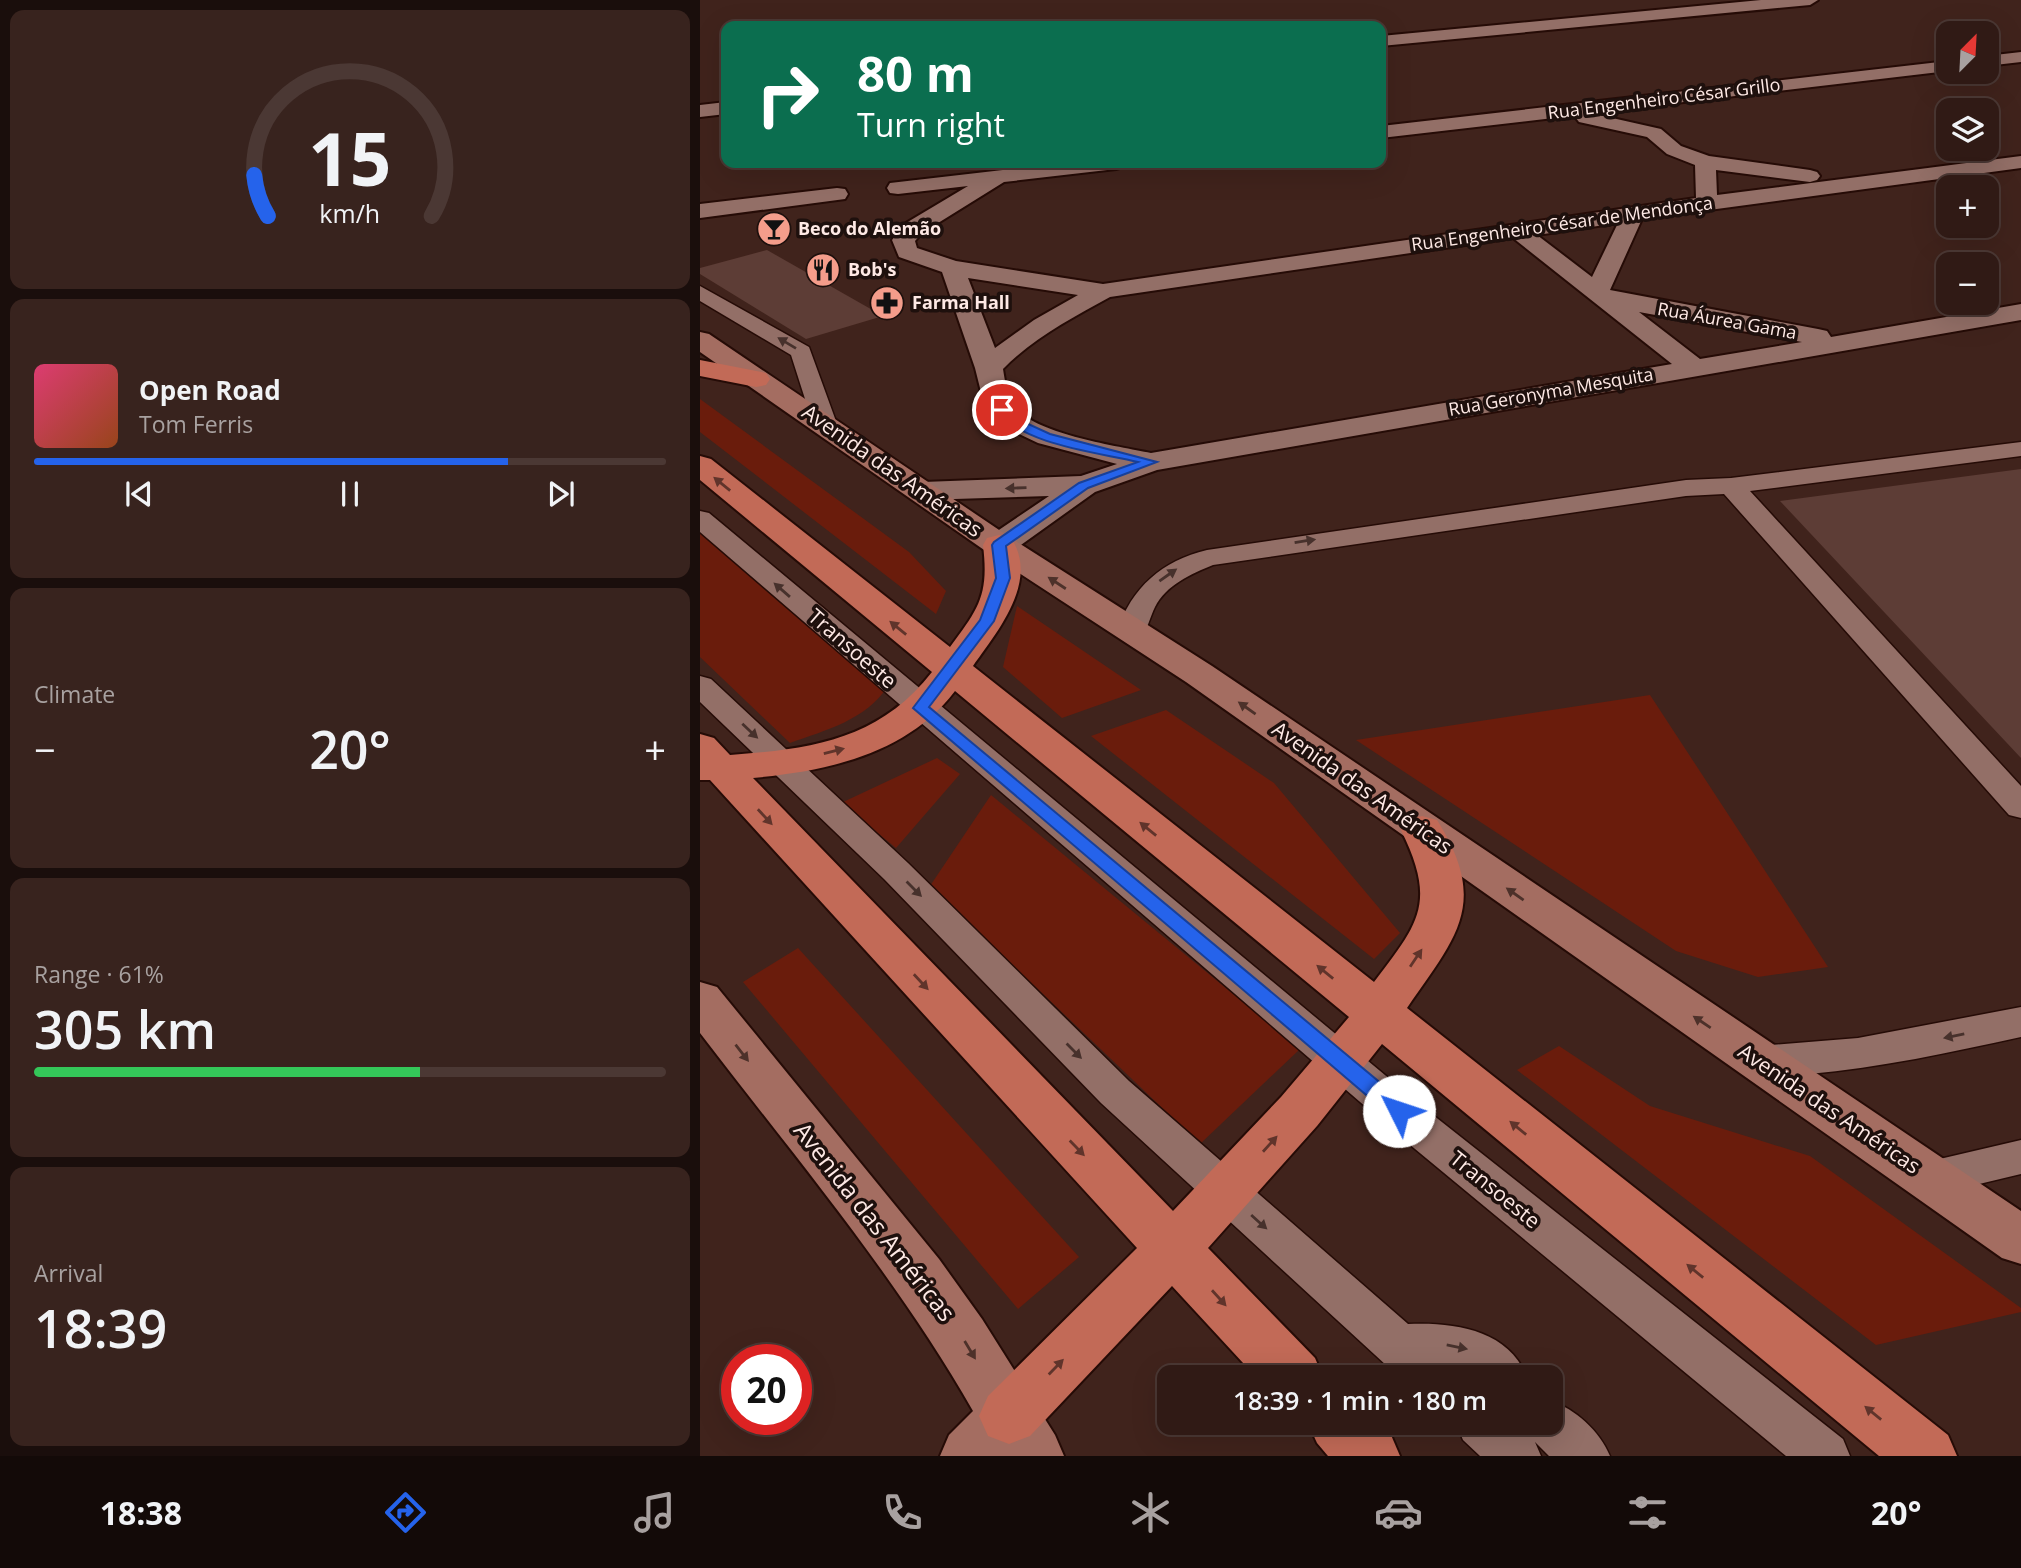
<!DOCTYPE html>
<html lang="en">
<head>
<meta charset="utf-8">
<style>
	body { margin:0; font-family:"Open Sans",sans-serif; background:#38231e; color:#f1f3f6; height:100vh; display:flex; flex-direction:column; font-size:26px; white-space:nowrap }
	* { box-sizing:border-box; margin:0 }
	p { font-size:23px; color:#a8a1a0 }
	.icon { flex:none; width:38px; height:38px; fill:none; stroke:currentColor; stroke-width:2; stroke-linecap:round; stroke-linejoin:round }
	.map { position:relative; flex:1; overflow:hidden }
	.drawer { display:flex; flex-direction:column; gap:10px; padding:10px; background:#1a0e0c; width:700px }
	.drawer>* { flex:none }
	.banner { position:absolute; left:21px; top:21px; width:665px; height:147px; border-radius:14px; box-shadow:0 7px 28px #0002,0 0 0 2px #4b3834; background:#0b6e4f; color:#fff; overflow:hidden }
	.needle { width:46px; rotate:24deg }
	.fabs { position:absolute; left:1236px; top:21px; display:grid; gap:14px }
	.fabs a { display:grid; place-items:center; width:63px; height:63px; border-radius:14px; background:#301a15; box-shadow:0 7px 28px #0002,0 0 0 2px #4b3834; font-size:35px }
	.speed { position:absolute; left:21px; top:1344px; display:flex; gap:14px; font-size:35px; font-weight:700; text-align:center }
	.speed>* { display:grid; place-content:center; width:91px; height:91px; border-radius:50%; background:#301a15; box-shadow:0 7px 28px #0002,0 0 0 2px #4b3834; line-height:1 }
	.speed .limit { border:10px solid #d22; background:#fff; color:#111 }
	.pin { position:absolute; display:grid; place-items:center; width:60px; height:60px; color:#fff; margin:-30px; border:4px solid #fff; border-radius:50%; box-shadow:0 2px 7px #0007 }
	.me { position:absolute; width:77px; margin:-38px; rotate:311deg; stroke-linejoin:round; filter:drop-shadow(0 0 5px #0008) }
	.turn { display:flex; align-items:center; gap:24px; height:147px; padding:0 21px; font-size:32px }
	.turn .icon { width:91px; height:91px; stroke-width:2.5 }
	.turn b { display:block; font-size:49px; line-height:60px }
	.big { font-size:52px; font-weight:600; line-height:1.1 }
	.drawer .tile { flex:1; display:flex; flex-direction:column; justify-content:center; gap:10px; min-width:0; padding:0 24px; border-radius:14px; background:#38231e }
	.drawer .dial { align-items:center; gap:0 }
	.dial svg { height:182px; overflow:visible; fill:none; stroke:#4b3834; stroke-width:7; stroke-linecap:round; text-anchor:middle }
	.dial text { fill:#f1f3f6; stroke:none }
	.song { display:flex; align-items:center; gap:21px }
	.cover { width:84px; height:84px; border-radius:10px; background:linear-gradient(135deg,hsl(340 70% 55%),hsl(20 70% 35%)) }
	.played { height:7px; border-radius:4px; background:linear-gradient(90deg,#2563eb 75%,#4b3834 75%) }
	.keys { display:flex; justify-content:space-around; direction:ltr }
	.heat { display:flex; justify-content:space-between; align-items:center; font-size:38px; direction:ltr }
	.charge { height:10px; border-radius:5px; background:linear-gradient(90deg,#34c759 61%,#4b3834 0) }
	.trip { position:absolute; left:457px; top:1365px; width:406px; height:70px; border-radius:14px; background:#301a15; box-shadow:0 7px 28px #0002,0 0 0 2px #4b3834; font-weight:600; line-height:70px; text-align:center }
	.tab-bar { display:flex; height:112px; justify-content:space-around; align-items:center; background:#130a08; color:#a8a1a0 }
	.tab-bar .icon { width:49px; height:49px }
	.tab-bar .on { color:#2563eb }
	.tab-bar b { font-size:32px; color:#f1f3f6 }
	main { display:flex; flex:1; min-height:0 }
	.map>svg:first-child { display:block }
	.green { fill:#6a1c0c }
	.building { fill:#5d3d36 }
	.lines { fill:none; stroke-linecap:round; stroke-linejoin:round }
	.service-casing { stroke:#250b06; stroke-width:3 }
	.minor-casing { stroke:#250b06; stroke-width:4 }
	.secondary-casing { stroke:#250b06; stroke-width:4 }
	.trunk-casing { stroke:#250b06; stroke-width:4 }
	.service { fill:#936f67; fill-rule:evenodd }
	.minor { fill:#936f67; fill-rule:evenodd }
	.secondary { fill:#a46d61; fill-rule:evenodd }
	.trunk { fill:#c26a57; fill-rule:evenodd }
	.oneway { fill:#47312c }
	.oneway2 { fill:#60342b }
	.oneway3 { fill:#4d312a }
	.route { fill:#2563eb; stroke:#184099; stroke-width:2 }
	.labels { text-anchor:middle; stroke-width:7; stroke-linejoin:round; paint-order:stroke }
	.far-street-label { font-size:18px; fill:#fee9e5; stroke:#1e100d }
	.far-poi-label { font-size:18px; font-weight:bold; fill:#fee9e5; stroke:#1e100d; text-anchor:start }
	.street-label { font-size:21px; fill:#fee9e5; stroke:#1e100d }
	.near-street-label { font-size:24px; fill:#fee9e5; stroke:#1e100d }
</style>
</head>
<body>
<main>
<section class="drawer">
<div class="tile dial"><svg viewBox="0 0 100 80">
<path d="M14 69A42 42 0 1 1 86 69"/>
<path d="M14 69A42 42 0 0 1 8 51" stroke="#2563eb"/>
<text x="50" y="56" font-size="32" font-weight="700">15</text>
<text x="50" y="72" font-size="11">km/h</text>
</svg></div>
<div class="tile">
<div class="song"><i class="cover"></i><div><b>Open Road</b><p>Tom Ferris</p></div></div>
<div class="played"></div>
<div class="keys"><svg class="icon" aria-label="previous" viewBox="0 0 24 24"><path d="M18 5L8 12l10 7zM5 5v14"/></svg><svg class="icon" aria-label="pause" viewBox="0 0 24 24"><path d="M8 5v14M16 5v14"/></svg><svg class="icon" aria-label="next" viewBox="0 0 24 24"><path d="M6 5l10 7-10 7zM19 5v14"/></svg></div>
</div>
<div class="tile"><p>Climate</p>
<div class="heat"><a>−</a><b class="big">20°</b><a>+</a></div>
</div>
<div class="tile"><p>Range · 61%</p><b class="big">305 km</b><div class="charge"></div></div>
<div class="tile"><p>Arrival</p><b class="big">18:39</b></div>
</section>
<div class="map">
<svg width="1321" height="1456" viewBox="0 0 1321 1456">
	<rect width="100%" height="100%" fill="#40231c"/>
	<g class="green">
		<polygon points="0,399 209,552 246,591 236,614 0,432"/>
		<path d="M0,525l188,161c-22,34 -62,44 -98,57l-90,-86z"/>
		<polygon points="317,606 441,690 362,718 303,667"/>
		<polygon points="950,695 1128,967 1058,977 976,951 656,740"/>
		<polygon points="466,710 574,783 700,933 674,959 391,736"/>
		<polygon points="237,758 260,774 196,848 141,803"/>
		<polygon points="291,795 600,1049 500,1144 230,886"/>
		<polygon points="98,948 379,1257 318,1309 43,982"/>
		<polygon points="859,1046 950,1106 1110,1156 1321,1308 1321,1312 1176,1345 817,1070"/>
	</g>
	<g class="building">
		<polygon points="67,250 183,316 106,339 0,274 0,268"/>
		<polygon points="1321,469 1321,758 1080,501"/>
	</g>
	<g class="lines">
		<g class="service-casing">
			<g id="service">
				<polygon points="0,286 109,347 137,424 133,429 117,429 113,424 91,355 0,301"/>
				<path d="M1321,442v14l-271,35 271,295v32l-12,-3 -285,-321 -38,2 -473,69c-22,9 -47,20 -58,42 -5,10 -7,21 -14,30l-10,3 -10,-3 -4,-6c15,-44 45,-70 90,-81l479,-70 45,-2z"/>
				<polygon points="0,511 9,513 733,1115 1143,1439 1150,1456 1086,1456 703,1139 0,532"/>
				<path d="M0,676l11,3 197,184 221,218 279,243c45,-2 100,5 119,53h-58l-16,-10 4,10h-58l-298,-274 -217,-224 -184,-177z"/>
				<path d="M1321,1007v30c-70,15 -141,31 -212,37 -22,2 -43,4 -64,-2l-6,-11 6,-11 14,-4 99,-8z"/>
				<polygon points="1321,1140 1321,1174 1229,1196 1214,1191 1207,1178 1214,1165"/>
				<path d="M850,1400c26,10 49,30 60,56h-61l-14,-14 6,14h-61l-17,-16 -7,-17h60l15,13 -6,-13h25z"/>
			</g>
		</g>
		<g class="minor-casing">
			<g id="minor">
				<polygon points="1061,0 1118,0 1110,5 681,46 681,36"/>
				<polygon points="1321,52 1321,62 1286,66 1286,56"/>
				<path d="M1248,61v10l-358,42 71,16 20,17 28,10 101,14 7,2 3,4 -3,4 -7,2 -94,-12 1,25 304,-39v12l-379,51 -32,71 208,39 9,2 4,6 190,-33v16l-864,150 -62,22 -84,60 -12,3 -12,-3 -4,-7 4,-7 62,-42 -126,4 -11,-2 -4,-7 4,-7 11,-2 158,-6 36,-12 -79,-21 -36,-17 -10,-10 -9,-16 -8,-32 -33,-96 -43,-15 -7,-17 14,-17 62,-37 -70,8 -8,-1 -3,-5 3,-5 174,-20h62l-3,4 -7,2 -112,13 -82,51 -7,8 2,7 39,13 147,23 593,-86 -1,-33 -28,-11 -20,-17 -68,-15 -3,-4 3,-3 -198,23v-12zM918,223l-26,54 -55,-42zM813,238l159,126 -521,89c-34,-7 -117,-19 -137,-47 -7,-10 -9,-25 -11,-37 30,-31 69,-51 107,-72zM268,278l110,17 -44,25 -39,28zM939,312l163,30 -102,17z"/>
				<polygon points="26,102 26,114 0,117 0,105"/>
				<polygon points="137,188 145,189 148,194 145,199 0,218 0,204"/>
			</g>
		</g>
		<g class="secondary-casing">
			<g id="secondary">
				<polygon points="0,332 9,334 311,538 512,666 1321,1211 1321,1264 1302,1258 486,682 287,552 0,352"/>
				<path d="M0,982l17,5 222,272 43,60 73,116 9,21h-124l9,-21 24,-24c-77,-135 -179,-255 -273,-378z"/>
			</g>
		</g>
		<g class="trunk-casing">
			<g id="trunk">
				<polygon points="0,360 66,373 70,379 66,385 56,387 0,376"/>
				<path d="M0,456l11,3 239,188c29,-39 39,-52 33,-102l4,-7 12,-3 12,3c29,43 -14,94 -38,128l401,316c45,-59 63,-79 27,-152l6,-10 15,-4 15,4c53,84 19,117 -30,188l541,427 9,21h-78l-497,-412 -65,82 -109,122 107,110 8,19h-67l-84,-91 -142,150 -21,8 -21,-8 -9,-20 9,-20 149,-148 -427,-468h-10v-46l14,4 16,17c81,-6 149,-15 202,-83l-232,-192zM255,691l394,326 -68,80 -108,114 -420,-433c75,-7 154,-24 202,-87z"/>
				<polygon points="608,1423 679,1423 691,1435 700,1456 628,1456 617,1443"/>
			</g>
		</g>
		<use href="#service" class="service"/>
		<use href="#minor" class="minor"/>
		<use href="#secondary" class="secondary"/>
		<use href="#trunk" class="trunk"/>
	</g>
	<defs><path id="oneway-solid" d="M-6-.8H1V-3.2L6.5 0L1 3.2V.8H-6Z" transform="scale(1.75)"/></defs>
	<g class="oneway">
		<use href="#oneway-solid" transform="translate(87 343) rotate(-149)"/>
		<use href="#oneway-solid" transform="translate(316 488) rotate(178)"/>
		<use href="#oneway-solid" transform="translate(605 541) rotate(-9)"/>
		<use href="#oneway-solid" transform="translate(468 575) rotate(-35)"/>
		<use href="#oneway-solid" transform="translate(82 590) rotate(-139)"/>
		<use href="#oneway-solid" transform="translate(50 731) rotate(43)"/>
		<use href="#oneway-solid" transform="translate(214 889) rotate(45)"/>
		<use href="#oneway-solid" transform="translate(1254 1036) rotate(168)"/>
		<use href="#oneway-solid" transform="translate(374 1051) rotate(45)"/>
		<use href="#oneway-solid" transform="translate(559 1222) rotate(42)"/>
		<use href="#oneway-solid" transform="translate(757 1347) rotate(11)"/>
	</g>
	<g class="oneway2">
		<use href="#oneway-solid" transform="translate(22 484) rotate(-141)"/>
		<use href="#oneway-solid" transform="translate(198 628) rotate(-141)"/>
		<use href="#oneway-solid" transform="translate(134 751) rotate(-14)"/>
		<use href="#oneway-solid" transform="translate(65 817) rotate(47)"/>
		<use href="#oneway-solid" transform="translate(448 829) rotate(-141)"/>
		<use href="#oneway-solid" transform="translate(716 958) rotate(-56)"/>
		<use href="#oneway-solid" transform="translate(625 972) rotate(-141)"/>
		<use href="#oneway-solid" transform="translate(221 982) rotate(47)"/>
		<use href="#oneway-solid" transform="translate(818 1128) rotate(-141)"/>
		<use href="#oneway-solid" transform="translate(570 1144) rotate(-48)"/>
		<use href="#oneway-solid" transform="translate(377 1148) rotate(46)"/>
		<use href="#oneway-solid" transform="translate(995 1271) rotate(-141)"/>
		<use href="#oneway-solid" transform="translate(519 1298) rotate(48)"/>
		<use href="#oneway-solid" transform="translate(356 1367) rotate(-46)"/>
		<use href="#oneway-solid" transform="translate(1173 1413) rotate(-141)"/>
	</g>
	<g class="oneway3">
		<use href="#oneway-solid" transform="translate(357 583) rotate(-147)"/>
		<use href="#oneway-solid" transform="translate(547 708) rotate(-145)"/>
		<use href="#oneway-solid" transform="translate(815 894) rotate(-145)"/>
		<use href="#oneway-solid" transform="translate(1002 1022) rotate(-146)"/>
		<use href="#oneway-solid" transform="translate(42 1053) rotate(52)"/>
		<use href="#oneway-solid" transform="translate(270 1350) rotate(59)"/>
	</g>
	<path class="route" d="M298,407h8l9,11 35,16 107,28 -69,26 -82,58 4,32 -16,43 -65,86 478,398 3,6 -3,6 -8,2 -7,-2 -479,-409 67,-88 16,-42 -4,-33 2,-3 85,-59 59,-21c-42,-10 -115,-17 -142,-52z"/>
	<defs>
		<g id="bar-disc" transform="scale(1.75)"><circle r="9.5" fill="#f49d8b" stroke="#1e100d"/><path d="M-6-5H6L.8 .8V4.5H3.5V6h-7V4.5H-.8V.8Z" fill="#111"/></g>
		<g id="restaurant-disc" transform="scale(1.75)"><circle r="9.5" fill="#f49d8b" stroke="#1e100d"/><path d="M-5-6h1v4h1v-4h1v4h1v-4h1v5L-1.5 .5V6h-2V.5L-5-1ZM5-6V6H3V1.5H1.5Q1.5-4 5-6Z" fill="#111"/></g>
		<g id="pharmacy-disc" transform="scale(1.75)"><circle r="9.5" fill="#f49d8b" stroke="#1e100d"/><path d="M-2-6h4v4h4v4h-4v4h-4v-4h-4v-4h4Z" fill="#111"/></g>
	</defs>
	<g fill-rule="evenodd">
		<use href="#bar-disc" x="74" y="229"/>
		<use href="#restaurant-disc" x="123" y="270"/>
		<use href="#pharmacy-disc" x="187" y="303"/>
	</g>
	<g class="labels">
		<g class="far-street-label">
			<text transform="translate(964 99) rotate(-7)" y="6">Rua Engenheiro César Grillo</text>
			<text transform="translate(862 224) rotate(-8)" y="6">Rua Engenheiro César de Mendonça</text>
			<text transform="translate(1027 321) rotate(10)" y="6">Rua Áurea Gama</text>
			<text transform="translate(851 392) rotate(-10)" y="6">Rua Geronyma Mesquita</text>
		</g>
		<g class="far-poi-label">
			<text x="98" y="235">Beco do Alemão</text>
			<text x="148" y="276">Bob's</text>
			<text x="212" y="309">Farma Hall</text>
		</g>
		<g class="street-label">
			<text transform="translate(192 471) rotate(35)" y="7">Avenida das Américas</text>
			<text transform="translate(152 649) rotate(41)" y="7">Transoeste</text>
			<text transform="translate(662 788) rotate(35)" y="7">Avenida das Américas</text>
			<text transform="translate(1129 1109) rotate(34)" y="7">Avenida das Américas</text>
			<text transform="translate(795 1190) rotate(39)" y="7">Transoeste</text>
		</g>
		<g class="near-street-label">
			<text transform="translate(174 1222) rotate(52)" y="8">Avenida das Américas</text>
		</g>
	</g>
</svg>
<div class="fabs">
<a><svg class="needle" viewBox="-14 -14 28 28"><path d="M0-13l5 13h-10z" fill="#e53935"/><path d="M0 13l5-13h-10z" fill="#a8a1a0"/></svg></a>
<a><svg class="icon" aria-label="layers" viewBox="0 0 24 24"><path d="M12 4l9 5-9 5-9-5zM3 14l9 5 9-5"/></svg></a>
<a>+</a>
<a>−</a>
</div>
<div class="speed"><div class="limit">20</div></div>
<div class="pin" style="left:302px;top:410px;background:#d93025"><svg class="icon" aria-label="arrive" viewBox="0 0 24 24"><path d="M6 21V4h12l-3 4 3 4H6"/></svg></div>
<svg class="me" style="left:699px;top:1111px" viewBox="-20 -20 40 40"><circle r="19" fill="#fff"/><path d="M0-13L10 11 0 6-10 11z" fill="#2563eb"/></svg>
<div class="trip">18:39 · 1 min · 180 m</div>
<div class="banner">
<div class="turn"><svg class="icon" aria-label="right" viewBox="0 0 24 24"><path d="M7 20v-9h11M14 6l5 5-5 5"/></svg><div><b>80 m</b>Turn right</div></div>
</div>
</div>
</main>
<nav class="tab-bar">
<b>18:38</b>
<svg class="icon on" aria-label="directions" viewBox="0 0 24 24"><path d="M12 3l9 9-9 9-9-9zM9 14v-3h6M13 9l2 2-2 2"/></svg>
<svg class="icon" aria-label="music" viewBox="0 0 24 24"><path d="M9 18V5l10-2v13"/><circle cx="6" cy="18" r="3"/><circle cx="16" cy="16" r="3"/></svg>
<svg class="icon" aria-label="phone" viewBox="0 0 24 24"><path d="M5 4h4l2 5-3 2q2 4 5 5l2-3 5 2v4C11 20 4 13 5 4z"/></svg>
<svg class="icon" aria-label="climate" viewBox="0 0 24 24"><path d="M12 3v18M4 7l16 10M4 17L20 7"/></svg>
<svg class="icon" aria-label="car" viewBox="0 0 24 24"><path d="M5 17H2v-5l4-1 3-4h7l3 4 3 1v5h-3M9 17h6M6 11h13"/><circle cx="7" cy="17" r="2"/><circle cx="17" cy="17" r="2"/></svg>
<svg class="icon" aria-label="filters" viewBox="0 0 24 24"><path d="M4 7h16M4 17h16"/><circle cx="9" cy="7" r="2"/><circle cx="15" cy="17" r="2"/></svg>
<b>20°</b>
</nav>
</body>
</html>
